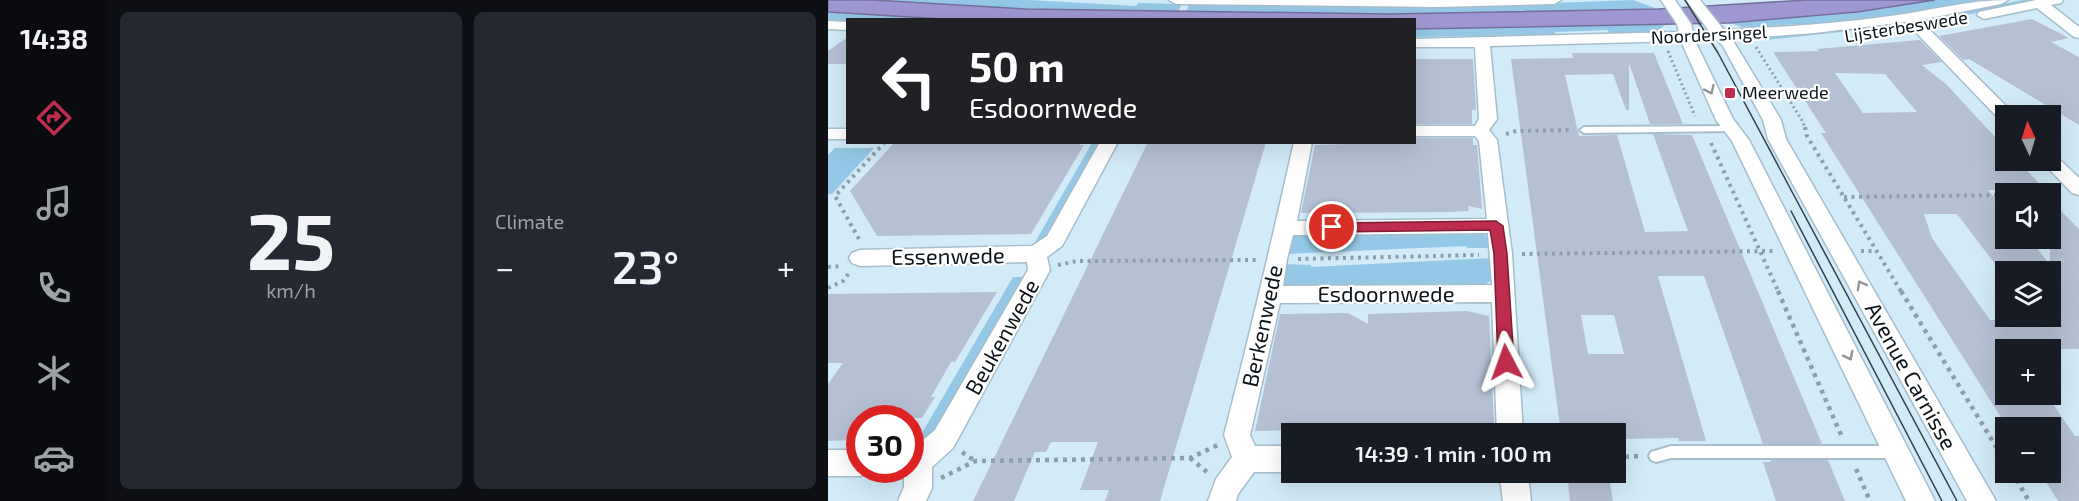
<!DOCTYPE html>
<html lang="en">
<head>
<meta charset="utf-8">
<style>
	body { margin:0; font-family:"Exo 2",sans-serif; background:#242831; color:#f1f3f6; height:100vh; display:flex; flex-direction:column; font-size:22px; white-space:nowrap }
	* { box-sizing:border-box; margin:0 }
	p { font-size:20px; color:#9ea1a6 }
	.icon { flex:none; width:33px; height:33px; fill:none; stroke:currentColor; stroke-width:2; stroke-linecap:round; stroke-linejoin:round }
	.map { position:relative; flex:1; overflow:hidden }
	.side { display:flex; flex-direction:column; gap:12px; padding:12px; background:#0d0f14; width:720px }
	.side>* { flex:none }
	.hud { position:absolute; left:18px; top:18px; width:570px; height:126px; border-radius:0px; box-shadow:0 6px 24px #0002; background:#202124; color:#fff; overflow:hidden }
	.needle { width:39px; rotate:356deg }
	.controls { position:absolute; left:1167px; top:105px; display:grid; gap:12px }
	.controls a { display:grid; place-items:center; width:66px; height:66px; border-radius:0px; background:#171b24; box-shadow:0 6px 24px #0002; font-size:30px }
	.speed { position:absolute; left:18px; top:405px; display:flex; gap:12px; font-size:30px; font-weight:700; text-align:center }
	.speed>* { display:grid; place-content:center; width:78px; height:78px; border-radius:50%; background:#171b24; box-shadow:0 6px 24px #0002; line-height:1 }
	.speed .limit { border:9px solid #d22; background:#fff; color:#111 }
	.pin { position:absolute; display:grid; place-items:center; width:51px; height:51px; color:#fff; margin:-26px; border:3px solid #fff; border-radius:50%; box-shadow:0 2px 6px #0007 }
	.me { position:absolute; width:66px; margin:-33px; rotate:356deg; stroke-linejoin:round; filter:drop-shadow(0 0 4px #0008) }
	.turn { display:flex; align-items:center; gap:21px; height:126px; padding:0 24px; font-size:27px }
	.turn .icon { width:78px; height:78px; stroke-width:2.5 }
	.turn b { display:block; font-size:42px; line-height:51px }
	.big { font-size:45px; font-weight:600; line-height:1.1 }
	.side .widget { flex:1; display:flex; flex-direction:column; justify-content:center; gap:9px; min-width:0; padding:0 21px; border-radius:9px; background:#242831 }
	.side .dial { align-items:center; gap:0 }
	.dial b { font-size:78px; line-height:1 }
	.heat { display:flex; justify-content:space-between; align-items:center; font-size:33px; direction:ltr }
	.side .tiles { flex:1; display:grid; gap:12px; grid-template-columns:repeat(2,1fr) }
	.trip { position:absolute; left:453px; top:423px; width:345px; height:60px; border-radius:0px; background:#171b24; box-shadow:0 6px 24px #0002; font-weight:600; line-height:60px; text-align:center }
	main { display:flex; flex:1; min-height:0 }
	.tabs { display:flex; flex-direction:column; width:108px; justify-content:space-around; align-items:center; background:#090b0e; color:#9ea1a6 }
	.tabs .icon { width:42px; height:42px }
	.tabs .current { color:#be2d4d }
	.tabs b { font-size:27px; color:#f1f3f6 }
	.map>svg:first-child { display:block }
	.green { fill:#95c8e6 }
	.water { fill:#9f97d1; stroke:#73709a; stroke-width:1.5 }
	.building { fill:#b5c0d5; fill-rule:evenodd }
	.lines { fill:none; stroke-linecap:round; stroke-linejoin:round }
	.lane-casing { stroke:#a6becc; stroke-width:4 }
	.street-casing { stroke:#a6becc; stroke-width:3 }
	.path-far2 { stroke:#8c9faa; stroke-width:3; stroke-dasharray:2 3; stroke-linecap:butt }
	.path-far1 { stroke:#8c9faa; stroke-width:4; stroke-dasharray:3 4.5; stroke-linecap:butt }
	.path { stroke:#8c9faa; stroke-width:4.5; stroke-dasharray:4 5; stroke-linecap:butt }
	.lane { fill:#fff; fill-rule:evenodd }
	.street { fill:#fff; fill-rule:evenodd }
	.tram { stroke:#344047; stroke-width:1.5 }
	.oneway { stroke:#929598 }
	.route { fill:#be2d4d; stroke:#7c1d32; stroke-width:1.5 }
	.poi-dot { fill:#be2d4d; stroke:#fff; stroke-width:2 }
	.labels { text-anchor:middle; stroke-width:4.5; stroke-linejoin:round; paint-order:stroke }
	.far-street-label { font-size:18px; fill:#0c1419; stroke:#fff }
	.far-poi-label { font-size:18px; fill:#0c1419; stroke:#fff; text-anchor:start }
	.street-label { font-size:22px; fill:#0c1419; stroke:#fff }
</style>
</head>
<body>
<main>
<nav class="tabs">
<b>14:38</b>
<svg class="icon current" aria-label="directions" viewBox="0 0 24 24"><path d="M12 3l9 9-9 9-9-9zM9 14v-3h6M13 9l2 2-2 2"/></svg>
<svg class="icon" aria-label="music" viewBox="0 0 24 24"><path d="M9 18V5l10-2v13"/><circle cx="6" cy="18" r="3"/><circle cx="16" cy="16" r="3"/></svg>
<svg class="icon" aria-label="phone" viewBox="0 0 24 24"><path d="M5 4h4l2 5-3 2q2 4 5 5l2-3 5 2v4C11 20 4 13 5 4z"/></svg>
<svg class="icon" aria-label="climate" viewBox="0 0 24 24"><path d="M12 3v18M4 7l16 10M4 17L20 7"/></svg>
<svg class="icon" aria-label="car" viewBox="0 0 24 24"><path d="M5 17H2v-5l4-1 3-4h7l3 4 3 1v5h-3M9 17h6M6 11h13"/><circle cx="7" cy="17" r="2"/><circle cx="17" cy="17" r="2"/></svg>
</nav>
<section class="side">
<div class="tiles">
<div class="widget dial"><b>25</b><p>km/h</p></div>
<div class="widget"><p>Climate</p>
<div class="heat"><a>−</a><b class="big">23°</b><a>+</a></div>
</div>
</div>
</section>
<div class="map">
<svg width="1251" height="501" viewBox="0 0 1251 501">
	<rect width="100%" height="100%" fill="#d2ebf9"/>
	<g class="green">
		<polygon points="45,0 201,0 308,6 310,3 354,4 350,12 198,9"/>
		<polygon points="805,0 830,9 561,14 358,12 361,5 367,3 620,7"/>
		<polygon points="1107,0 1158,0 1056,18 971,27 968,24 917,28 899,22 1029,12"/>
		<polygon points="1194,0 1214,0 1098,23 1094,20"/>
		<polygon points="0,12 115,19 0,21"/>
		<polygon points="1074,23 1078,25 938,40 936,37"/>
		<polygon points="838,24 827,33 781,34 780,30 727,32 728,35 587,37 586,29"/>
		<polygon points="264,143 275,143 223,239 214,244 206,244"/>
		<polygon points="7,148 46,148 4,194 0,194 0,155"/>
		<polygon points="652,233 661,237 664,248 639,248 638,246 457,254 463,237 467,235"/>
		<polygon points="664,258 665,278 656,286 460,287 453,282 455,264 483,265 483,267"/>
		<polygon points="185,277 201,277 99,445 87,445"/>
	</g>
	<polygon class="water" points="0,0 45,0 198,9 561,14 830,9 978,0 1107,0 1029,12 901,23 587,29 586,20 115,19 0,12"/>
	<g class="building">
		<polygon points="1204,19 1241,38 1223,42 1251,57 1251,125 1141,59 1135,60 1111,36"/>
		<polygon points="20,37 20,64 0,64 0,51"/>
		<path d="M1092,40l22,22 -20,3 25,20 48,52 11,12v11h11l28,30h-57l18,21v27h23l21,27v-65l29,29v120h-73v45h40l29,42h4v65h-21l-18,-29h10v-44h-39l-2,-4 -3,1 -185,-292h5l-53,-81 46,-1 -2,-2zM1007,73l50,1 32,38 -54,1zM1096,214h33l44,58h49v44h-14l3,4h-49l-58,-82z"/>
		<path d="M744,53h82l29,71h-33l-21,-61v47h-3l-13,-36 -48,1 14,61 38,-1 28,97 43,-1 -35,-97 39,1 130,309h-59l-59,-168h-46l48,165h-27l-1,-3 -62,1v-5h-55l-50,-375 62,-1zM753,315h33l10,39h-36z"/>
		<polygon points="586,59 645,59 648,110 644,110 644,124 586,124"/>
		<polygon points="586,138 645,138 645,145 649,145 654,209 640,206 641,211 623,212 473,213 487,145 586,142"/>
		<polygon points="92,142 252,143 251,145 256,145 203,234 49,236 22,191 65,144"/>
		<polygon points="320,142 438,142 332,501 277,501 281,490 252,490 270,442 223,442 218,452 207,452 186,501 145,501"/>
		<polygon points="169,292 127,362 123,362 103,397 107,397 94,418 32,418 32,440 0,441 0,384 15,363 0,363 0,294"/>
		<polygon points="639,311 661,316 666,424 649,425 649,429 629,430 568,429 427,431 452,314 520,313 540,324 540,314"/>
		<polygon points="942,460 1000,460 1017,501 948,501 935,462 943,462"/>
		<polygon points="739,472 780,472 785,501 742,501"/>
	</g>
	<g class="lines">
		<g class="lane-casing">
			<g id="lane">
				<polygon points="903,126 906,127 906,131 756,133 752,130 756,127"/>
				<polygon points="843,446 1067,446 1072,448 1074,452 1072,456 1067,458 843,458 828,462 823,460 821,456 823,452"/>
			</g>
		</g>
		<g class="street-casing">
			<g id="street">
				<polygon points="341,0 733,0 726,4 610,7 348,4"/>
				<path d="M833,0h14l16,24 2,8 16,-1 -23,-31h14l24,30c55,-3 111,-6 166,-14 39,-5 78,-16 118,-16l-7,4 -81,16 92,92 2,4h-8v5l-6,-1 -94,-98 -92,11 -82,6 49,81 5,19 210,362h-29l-199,-362 -5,-19 -40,-74 -6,-6 -22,1 38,78 16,21 186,361h-29l-174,-360 -16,-21 -35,-79 -191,5 7,73 -8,11 8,10 15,114 11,180h-26l-5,-132 -212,1 -30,132 5,11h37v26h-38l-16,22 -2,7h-28l8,-22 16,-22 -8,-22c25,-97 48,-195 70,-293h18l-15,79 190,-2 -8,-78 -4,-5h-61v-10h61l4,-7 -4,-72h-61v-8l265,-7 -2,-8zM660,233l4,52 -209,1 4,-27 6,-24z"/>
				<polygon points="1208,0 1235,0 1233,3 1223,5 1251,27 1251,38 1246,37 1209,8 1156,19 1149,15 1151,12"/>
				<polygon points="0,21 20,22 20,30 0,29"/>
				<rect x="0" y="129" width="20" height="10"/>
				<polygon points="272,142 290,142 234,246 219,257 222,270 125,448 104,467 104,488 98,501 70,501 76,487 76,470 82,470 82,451 107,430 200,270 199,262 32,266 24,263 21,258 24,253 32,250 204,246 219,236"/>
				<polygon points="1222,154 1228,156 1251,178 1251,195 1244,193 1216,164 1213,160 1222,160"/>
				<polygon points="0,450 32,450 32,470 43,470 42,472 32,476 0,476"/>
				<polygon points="667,472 696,472 701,484 703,501 675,501 673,485"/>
			</g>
		</g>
		<g class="path-far2">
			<polyline points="928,47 975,122 977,129"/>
			<polyline points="840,51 867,116"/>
		</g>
		<g class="path-far1">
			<polyline points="977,127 979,136 1074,293"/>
			<polyline points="678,134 688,131 742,130"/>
			<polyline points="883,143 951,293"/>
			<polyline points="1016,197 1178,195"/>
			<polyline points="31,239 7,196 57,142"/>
			<polyline points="1033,251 1048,251"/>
			<polyline points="694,254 945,251"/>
			<polyline points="470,259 651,255"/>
			<polyline points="230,265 249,261 429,260"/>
			<polyline points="0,267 14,266"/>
			<polyline points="0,288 15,281 21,273"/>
		</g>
		<g class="path">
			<polyline points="950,291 1014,437"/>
			<polyline points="1073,291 1178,463"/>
			<polyline points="134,452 147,461"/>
			<polyline points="788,457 814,456"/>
			<polyline points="362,458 380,473"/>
			<polyline points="1028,469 1042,501"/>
			<polyline points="1184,472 1201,501"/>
			<polyline points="113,478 147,461 362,458 390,445"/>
		</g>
		<use href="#lane" class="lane"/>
		<use href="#street" class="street"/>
		<g class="tram">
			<polyline points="857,0 890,53 1129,501"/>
			<polyline points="963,211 1114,501"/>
		</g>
	</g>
	<defs><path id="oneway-chevron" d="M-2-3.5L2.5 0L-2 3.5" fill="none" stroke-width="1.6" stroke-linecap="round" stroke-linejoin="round" transform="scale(1.5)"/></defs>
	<g class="oneway">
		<use href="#oneway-chevron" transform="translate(882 90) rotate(65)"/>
		<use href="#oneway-chevron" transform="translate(1033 285) rotate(-119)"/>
		<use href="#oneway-chevron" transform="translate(1021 356) rotate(63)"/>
	</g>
	<polygon class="route" points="668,221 675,226 679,254 686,362 684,367 678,369 673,367 670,362 666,254 662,230 504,232 497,227 504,223"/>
	<rect class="poi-dot" x="896" y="87" width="12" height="12" rx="3"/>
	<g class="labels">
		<g class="far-street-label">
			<text transform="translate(1078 27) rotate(-9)" y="6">Lijsterbeswede</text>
			<text transform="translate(881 35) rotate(-3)" y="6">Noordersingel</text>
		</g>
		<g class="far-poi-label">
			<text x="914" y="99">Meerwede</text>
		</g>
		<g class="street-label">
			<text transform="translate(120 256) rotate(-1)" y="8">Essenwede</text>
			<text x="558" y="302">Esdoornwede</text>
			<text transform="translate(434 326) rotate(-78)" y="8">Berkenwede</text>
			<text transform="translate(174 337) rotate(-61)" y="8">Beukenwede</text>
			<text transform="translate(1083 376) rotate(61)" y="8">Avenue Carnisse</text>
		</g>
	</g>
</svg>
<div class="controls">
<a><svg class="needle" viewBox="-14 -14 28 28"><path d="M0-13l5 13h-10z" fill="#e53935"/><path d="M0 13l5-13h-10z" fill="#9ea1a6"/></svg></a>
<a><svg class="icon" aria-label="sound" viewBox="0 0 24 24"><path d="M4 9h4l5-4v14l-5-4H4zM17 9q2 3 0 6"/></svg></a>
<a><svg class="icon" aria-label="layers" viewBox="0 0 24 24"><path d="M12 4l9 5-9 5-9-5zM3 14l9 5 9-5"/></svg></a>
<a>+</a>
<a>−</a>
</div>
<div class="speed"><div class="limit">30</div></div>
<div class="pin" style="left:504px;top:227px;background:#d93025"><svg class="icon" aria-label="arrive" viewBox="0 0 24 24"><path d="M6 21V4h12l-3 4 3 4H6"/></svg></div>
<svg class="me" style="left:678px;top:362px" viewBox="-20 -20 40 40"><path d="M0-17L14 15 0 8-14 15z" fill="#be2d4d" stroke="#fff" stroke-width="4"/></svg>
<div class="trip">14:39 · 1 min · 100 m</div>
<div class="hud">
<div class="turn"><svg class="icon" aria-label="left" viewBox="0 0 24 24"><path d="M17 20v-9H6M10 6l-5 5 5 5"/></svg><div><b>50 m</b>Esdoornwede</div></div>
</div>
</div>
</main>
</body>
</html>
